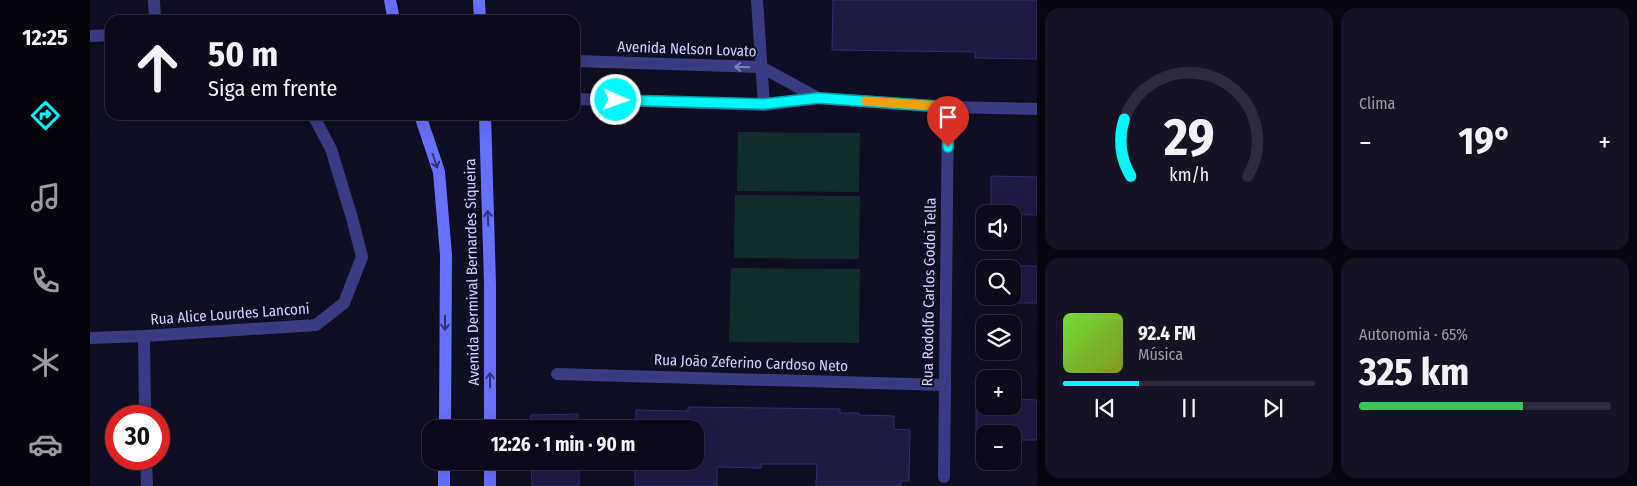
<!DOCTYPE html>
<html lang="pt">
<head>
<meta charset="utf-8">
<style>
	body { margin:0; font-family:"Fira Sans Condensed",sans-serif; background:#151323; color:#f1f3f6; height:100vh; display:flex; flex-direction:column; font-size:19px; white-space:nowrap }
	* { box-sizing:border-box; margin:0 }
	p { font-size:16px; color:#9a9aa2 }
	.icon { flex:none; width:28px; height:28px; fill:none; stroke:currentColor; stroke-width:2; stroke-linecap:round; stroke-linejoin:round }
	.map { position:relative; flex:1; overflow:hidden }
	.drawer { display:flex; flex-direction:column; gap:8px; padding:8px; background:#07060e; width:600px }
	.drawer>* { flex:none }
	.banner { position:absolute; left:15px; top:15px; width:475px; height:105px; border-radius:15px; box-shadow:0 5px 20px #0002,0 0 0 1px #2c2b39; background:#0c0a1a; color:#f1f3f6; overflow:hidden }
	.buttons { position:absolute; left:886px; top:205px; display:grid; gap:10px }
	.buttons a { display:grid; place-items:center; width:45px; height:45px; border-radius:10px; background:#0c0a1a; box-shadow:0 5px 20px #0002,0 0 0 1px #2c2b39; font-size:25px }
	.speed { position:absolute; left:15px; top:405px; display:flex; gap:10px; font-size:25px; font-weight:700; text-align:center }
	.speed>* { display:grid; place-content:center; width:65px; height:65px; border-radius:50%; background:#0c0a1a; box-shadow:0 5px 20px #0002,0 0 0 1px #2c2b39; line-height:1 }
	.speed .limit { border:8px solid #d22; background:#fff; color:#111 }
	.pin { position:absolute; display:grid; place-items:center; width:42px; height:42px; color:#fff; margin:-51px -21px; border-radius:50% 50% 50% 0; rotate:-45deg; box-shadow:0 0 5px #0007 }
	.pin .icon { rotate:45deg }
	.me { position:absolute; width:55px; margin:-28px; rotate:92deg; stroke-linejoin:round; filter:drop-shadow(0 0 4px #0008) }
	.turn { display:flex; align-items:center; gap:18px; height:105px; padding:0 20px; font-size:22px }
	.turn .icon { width:65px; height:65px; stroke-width:2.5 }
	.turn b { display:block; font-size:35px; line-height:42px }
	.big { font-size:38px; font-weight:700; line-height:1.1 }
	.drawer .card { flex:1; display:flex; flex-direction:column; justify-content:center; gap:8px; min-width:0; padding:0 18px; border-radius:15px; background:#151323 }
	.drawer .dial { align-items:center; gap:0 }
	.dial svg { height:130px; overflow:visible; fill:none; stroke:#2c2b39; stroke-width:7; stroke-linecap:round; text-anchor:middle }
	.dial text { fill:#f1f3f6; stroke:none }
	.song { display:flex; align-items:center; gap:15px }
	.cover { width:60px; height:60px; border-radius:8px; background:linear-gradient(135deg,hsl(100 70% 55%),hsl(70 70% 35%)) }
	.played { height:5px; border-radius:2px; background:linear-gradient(90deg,#00f7fb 30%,#2c2b39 30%) }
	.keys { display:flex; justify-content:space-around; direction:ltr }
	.heat { display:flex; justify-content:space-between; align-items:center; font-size:28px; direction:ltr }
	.charge { height:8px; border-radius:4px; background:linear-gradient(90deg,#34c759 65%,#2c2b39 0) }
	.drawer .tiles { flex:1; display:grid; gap:8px; grid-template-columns:repeat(2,1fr) }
	.trip { position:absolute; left:332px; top:420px; width:282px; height:50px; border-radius:15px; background:#0c0a1a; box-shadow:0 5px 20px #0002,0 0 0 1px #2c2b39; font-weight:700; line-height:50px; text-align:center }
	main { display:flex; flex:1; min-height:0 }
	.tabs { display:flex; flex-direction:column; width:90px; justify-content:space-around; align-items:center; background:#05040a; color:#9a9aa2 }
	.tabs .icon { width:35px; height:35px }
	.tabs .active { color:#00f7fb }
	.tabs b { font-size:22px; color:#f1f3f6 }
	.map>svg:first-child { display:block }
	.green { fill:#112d2a }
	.building { fill:#1f1a44; stroke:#332c70; fill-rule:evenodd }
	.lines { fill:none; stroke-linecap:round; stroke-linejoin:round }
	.street { stroke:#393c82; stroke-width:12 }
	.secondary { stroke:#6770ff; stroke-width:12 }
	.oneway { stroke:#7d7fba }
	.oneway2 { stroke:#33357b }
	.route-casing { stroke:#00a1a3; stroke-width:12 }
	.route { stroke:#00f7fb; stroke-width:9 }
	.slow { stroke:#f59e0b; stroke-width:9 }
	.labels { text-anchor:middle; stroke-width:4; stroke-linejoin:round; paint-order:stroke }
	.street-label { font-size:15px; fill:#d1d0ff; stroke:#100e23 }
</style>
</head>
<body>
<main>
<nav class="tabs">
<b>12:25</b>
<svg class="icon active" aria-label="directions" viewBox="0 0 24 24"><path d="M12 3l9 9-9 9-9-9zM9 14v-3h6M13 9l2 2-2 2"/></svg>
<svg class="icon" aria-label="music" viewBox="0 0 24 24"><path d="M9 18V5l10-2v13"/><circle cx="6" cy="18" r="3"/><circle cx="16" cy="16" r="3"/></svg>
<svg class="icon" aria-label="phone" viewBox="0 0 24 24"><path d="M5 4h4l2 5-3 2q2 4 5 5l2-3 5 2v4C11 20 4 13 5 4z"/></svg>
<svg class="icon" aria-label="climate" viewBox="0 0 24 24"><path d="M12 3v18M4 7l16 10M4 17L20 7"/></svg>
<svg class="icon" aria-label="car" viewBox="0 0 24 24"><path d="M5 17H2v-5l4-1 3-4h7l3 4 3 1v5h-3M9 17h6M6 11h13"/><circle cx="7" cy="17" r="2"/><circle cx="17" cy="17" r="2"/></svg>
</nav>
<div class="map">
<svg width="947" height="486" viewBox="0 0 947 486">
	<rect width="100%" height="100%" fill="#100e23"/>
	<g class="green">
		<polygon points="648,132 770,133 769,192 647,191"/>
		<polygon points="645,195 770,196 769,259 644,258"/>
		<polygon points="641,268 770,269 769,343 639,342"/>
	</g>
	<g class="building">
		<polygon points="743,0 947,0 947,59 885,58 885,52 742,50"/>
		<polygon points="901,176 947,177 947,215 901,214"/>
		<path d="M890,265l57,1v37h-58zM895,269h27v27h-27z"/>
		<polygon points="886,399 895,399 895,406 922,406 922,399 947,400 947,440 922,440 922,434 895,434 895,440 886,440"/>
		<polygon points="598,407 750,409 750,413 769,413 769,415 804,416 804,429 820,430 819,481 811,481 811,486 726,486 727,464 671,464 671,468 627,467 627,486 545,486 545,461 606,461 606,429 546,429 546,410 598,411"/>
		<polygon points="488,414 488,429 441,429 441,415"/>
		<polygon points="441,461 489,461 489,486 442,486"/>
	</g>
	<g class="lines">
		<g class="street">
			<polyline points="64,0 65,20"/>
			<polyline points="667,0 674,105"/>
			<polyline points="0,36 20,35"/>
			<polyline points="485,61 671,67 728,98"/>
			<polyline points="485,99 674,105 728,98 858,107 947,109"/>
			<polyline points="54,336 55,416"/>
			<polyline points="0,338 54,336 226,325 254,303 272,257 262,218 241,149 223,115"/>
			<polyline points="467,374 854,385"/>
			<polyline points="56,459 57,486"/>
			<polyline points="854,477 858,107"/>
		</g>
		<g class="secondary">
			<polyline points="300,0 304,20"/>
			<polyline points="389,0 390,20"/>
			<polyline points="330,115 349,172 356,255 355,429"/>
			<polyline points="395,115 400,284 400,429"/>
			<polyline points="400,461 400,486"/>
			<polyline points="354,486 354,461"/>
		</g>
	</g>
	<defs><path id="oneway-shaft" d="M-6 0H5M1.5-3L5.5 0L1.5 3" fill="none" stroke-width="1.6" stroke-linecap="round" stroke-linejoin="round" transform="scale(1.25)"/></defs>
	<use class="oneway" href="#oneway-shaft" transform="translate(652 67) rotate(-178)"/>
	<g class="oneway2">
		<use href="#oneway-shaft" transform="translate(345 161) rotate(72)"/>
		<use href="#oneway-shaft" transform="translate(398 218) rotate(-92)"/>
		<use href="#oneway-shaft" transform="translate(355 323) rotate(90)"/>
		<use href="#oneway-shaft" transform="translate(400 380) rotate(-90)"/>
	</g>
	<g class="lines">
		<g class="route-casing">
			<polyline id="route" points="526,100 674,104 728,98 858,107 858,147"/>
		</g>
		<use href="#route" class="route"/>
		<polyline class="slow" points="776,101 850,106"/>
	</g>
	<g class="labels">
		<g class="street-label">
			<text transform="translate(597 49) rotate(2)" y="5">Avenida Nelson Lovato</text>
			<text transform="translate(382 272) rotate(-91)" y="5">Avenida Dermival Bernardes Siqueira</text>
			<text transform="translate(839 292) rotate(-89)" y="5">Rua Rodolfo Carlos Godoi Tella</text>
			<text transform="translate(140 314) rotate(-4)" y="5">Rua Alice Lourdes Lanconi</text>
			<text transform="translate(661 363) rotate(2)" y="5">Rua João Zeferino Cardoso Neto</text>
		</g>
	</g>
</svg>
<div class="buttons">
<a><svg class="icon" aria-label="sound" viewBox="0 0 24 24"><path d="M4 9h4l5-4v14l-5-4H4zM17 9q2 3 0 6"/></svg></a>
<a><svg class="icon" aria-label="search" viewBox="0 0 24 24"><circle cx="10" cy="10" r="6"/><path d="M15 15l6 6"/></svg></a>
<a><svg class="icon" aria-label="layers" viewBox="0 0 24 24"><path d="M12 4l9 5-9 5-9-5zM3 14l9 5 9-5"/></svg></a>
<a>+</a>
<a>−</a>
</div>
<div class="speed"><div class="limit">30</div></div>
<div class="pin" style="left:858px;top:147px;background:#d93025"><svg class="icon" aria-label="arrive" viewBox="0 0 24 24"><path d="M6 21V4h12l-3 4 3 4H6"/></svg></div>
<svg class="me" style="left:526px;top:100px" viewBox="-20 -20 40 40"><circle r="17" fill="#00f7fb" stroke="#fff" stroke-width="3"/><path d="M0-11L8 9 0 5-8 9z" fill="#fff"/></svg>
<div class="trip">12:26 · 1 min · 90 m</div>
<div class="banner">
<div class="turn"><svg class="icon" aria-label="ahead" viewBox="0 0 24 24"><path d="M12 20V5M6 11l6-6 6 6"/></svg><div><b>50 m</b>Siga em frente</div></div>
</div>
</div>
<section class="drawer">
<div class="tiles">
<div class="card dial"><svg viewBox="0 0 100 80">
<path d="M14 69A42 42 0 1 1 86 69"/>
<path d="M14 69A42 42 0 0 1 10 34" stroke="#00f7fb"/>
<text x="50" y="56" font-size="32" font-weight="700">29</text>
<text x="50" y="72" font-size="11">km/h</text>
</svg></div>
<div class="card"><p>Clima</p>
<div class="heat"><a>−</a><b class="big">19°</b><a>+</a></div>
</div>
<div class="card">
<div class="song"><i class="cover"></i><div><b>92.4 FM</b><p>Música</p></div></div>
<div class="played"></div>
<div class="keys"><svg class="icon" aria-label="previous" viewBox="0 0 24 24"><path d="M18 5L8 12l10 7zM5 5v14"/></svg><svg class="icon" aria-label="pause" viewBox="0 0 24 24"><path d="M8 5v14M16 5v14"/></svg><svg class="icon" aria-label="next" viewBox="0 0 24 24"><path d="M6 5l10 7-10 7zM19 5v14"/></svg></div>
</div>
<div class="card"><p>Autonomia · 65%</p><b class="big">325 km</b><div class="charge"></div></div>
</div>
</section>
</main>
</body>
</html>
